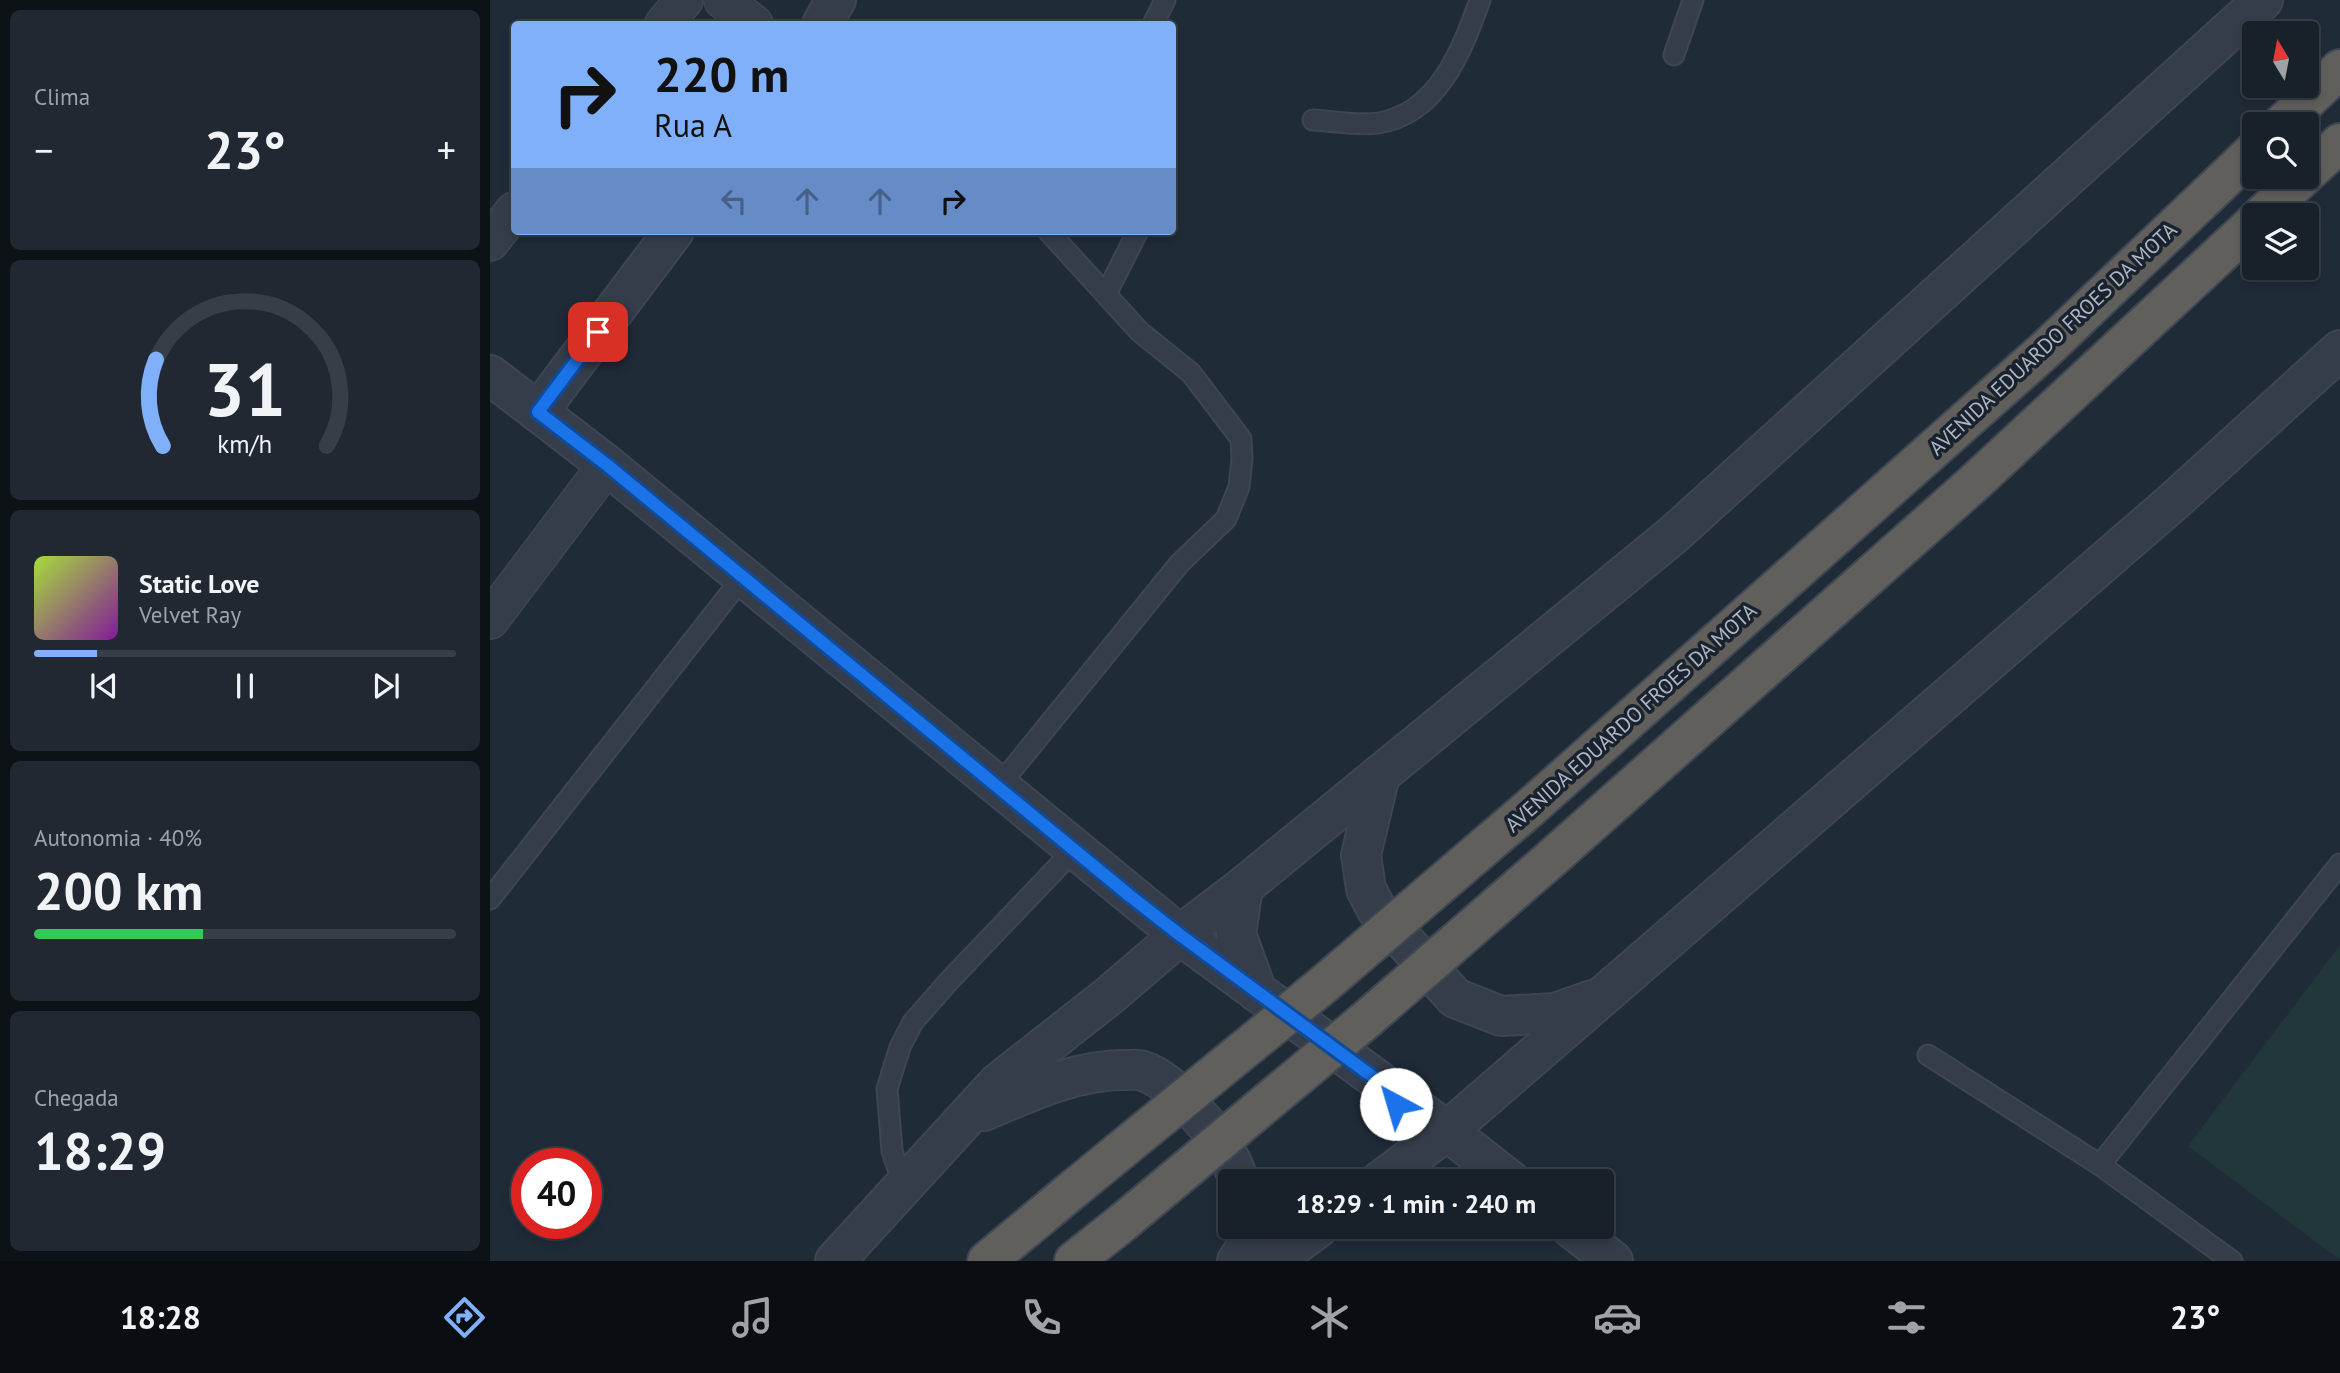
<!DOCTYPE html>
<html lang="pt">
<head>
<meta charset="utf-8">
<style>
	body { margin:0; font-family:"PT Sans",sans-serif; background:#212832; color:#f1f3f6; height:100vh; display:flex; flex-direction:column; font-size:26px; white-space:nowrap }
	* { box-sizing:border-box; margin:0 }
	p { font-size:23px; color:#9fa3a8 }
	.icon { flex:none; width:38px; height:38px; fill:none; stroke:currentColor; stroke-width:2; stroke-linecap:round; stroke-linejoin:round }
	.map { position:relative; flex:1; overflow:hidden }
	.panel { display:flex; flex-direction:column; gap:10px; padding:10px; background:#0d1217; width:490px }
	.panel>* { flex:none }
	.hud { position:absolute; left:21px; top:21px; width:665px; height:214px; border-radius:7px; box-shadow:0 4px 10px #0003,0 0 0 2px #363e47; background:#7fb0f9; color:#111; overflow:hidden }
	.needle { width:46px; rotate:350deg }
	.buttons { position:absolute; left:1752px; top:21px; display:grid; gap:14px }
	.buttons a { display:grid; place-items:center; width:77px; height:77px; border-radius:7px; background:#18202a; box-shadow:0 4px 10px #0003,0 0 0 2px #363e47; font-size:35px }
	.speed { position:absolute; left:21px; top:1148px; display:flex; gap:14px; font-size:35px; font-weight:700; text-align:center }
	.speed>* { display:grid; place-content:center; width:91px; height:91px; border-radius:50%; background:#18202a; box-shadow:0 4px 10px #0003,0 0 0 2px #363e47; line-height:1 }
	.speed .limit { border:10px solid #d22; background:#fff; color:#111 }
	.pin { position:absolute; display:grid; place-items:center; width:60px; height:60px; color:#fff; margin:-30px; border-radius:14px; box-shadow:0 4px 10px #0006 }
	.me { position:absolute; width:77px; margin:-38px; rotate:321deg; stroke-linejoin:round; filter:drop-shadow(0 0 5px #0008) }
	.turn { display:flex; align-items:center; gap:24px; height:147px; padding:0 28px; font-size:32px }
	.turn .icon { width:91px; height:91px; stroke-width:2.5 }
	.turn b { display:block; font-size:49px; line-height:60px }
	.lanes { display:flex; align-items:center; height:66px; padding:0 28px; background:#0003; justify-content:center; gap:35px; direction:ltr }
	.lanes .off { opacity:.35 }
	.big { font-size:52px; font-weight:700; line-height:1.1 }
	.panel .card { flex:1; display:flex; flex-direction:column; justify-content:center; gap:10px; min-width:0; padding:0 24px; border-radius:10px; background:#212832 }
	.panel .dial { align-items:center; gap:0 }
	.dial svg { height:182px; overflow:visible; fill:none; stroke:#363e47; stroke-width:7; stroke-linecap:round; text-anchor:middle }
	.dial text { fill:#f1f3f6; stroke:none }
	.song { display:flex; align-items:center; gap:21px }
	.cover { width:84px; height:84px; border-radius:10px; background:linear-gradient(135deg,hsl(80 70% 55%),hsl(290 70% 35%)) }
	.played { height:7px; border-radius:4px; background:linear-gradient(90deg,#7fb0f9 15%,#363e47 15%) }
	.keys { display:flex; justify-content:space-around; direction:ltr }
	.heat { display:flex; justify-content:space-between; align-items:center; font-size:38px; direction:ltr }
	.charge { height:10px; border-radius:5px; background:linear-gradient(90deg,#34c759 40%,#363e47 0) }
	.trip { position:absolute; left:728px; top:1169px; width:396px; height:70px; border-radius:7px; background:#18202a; box-shadow:0 4px 10px #0003,0 0 0 2px #363e47; font-weight:700; line-height:70px; text-align:center }
	.tab-bar { display:flex; height:112px; justify-content:space-around; align-items:center; background:#0a0d11; color:#9fa3a8 }
	.tab-bar .icon { width:49px; height:49px }
	.tab-bar .selected { color:#7fb0f9 }
	.tab-bar b { font-size:32px; color:#f1f3f6 }
	main { display:flex; flex:1; min-height:0 }
	.map>svg:first-child { display:block }
	.green { fill:#223739 }
	.lines { fill:none; stroke-linecap:round; stroke-linejoin:round }
	.service-casing { stroke:#3d4652; stroke-width:23 }
	.minor-casing { stroke:#3d4652; stroke-width:40 }
	.tertiary-casing { stroke:#3d4652; stroke-width:42 }
	.trunk-casing { stroke:#3e4753; stroke-width:42 }
	.service { stroke:#343d49; stroke-width:19 }
	.minor { stroke:#343d49; stroke-width:37 }
	.tertiary { stroke:#343d49; stroke-width:38 }
	.trunk { stroke:#605f5c; stroke-width:38 }
	.trunk-bridge-casing { stroke:#3e4753; stroke-width:42; stroke-linecap:butt }
	.trunk-bridge { stroke:#605f5c; stroke-width:38 }
	.route-casing { stroke:#114b97; stroke-width:18 }
	.route { stroke:#1a73e8; stroke-width:12 }
	.labels { text-anchor:middle; stroke-width:7; stroke-linejoin:round; paint-order:stroke }
	.street-label { font-size:21px; fill:#aeb7c5; stroke:#19222d }
</style>
</head>
<body>
<main>
<section class="panel">
<div class="card"><p>Clima</p>
<div class="heat"><a>−</a><b class="big">23°</b><a>+</a></div>
</div>
<div class="card dial"><svg viewBox="0 0 100 80">
<path d="M14 69A42 42 0 1 1 86 69"/>
<path d="M14 69A42 42 0 0 1 11 31" stroke="#7fb0f9"/>
<text x="50" y="56" font-size="32" font-weight="700">31</text>
<text x="50" y="72" font-size="11">km/h</text>
</svg></div>
<div class="card">
<div class="song"><i class="cover"></i><div><b>Static Love</b><p>Velvet Ray</p></div></div>
<div class="played"></div>
<div class="keys"><svg class="icon" aria-label="previous" viewBox="0 0 24 24"><path d="M18 5L8 12l10 7zM5 5v14"/></svg><svg class="icon" aria-label="pause" viewBox="0 0 24 24"><path d="M8 5v14M16 5v14"/></svg><svg class="icon" aria-label="next" viewBox="0 0 24 24"><path d="M6 5l10 7-10 7zM19 5v14"/></svg></div>
</div>
<div class="card"><p>Autonomia · 40%</p><b class="big">200 km</b><div class="charge"></div></div>
<div class="card"><p>Chegada</p><b class="big">18:29</b></div>
</section>
<div class="map">
<svg width="1850" height="1261" viewBox="0 0 1850 1261">
	<rect width="100%" height="100%" fill="#202b38"/>
	<polygon class="green" points="1850,945 1850,1260 1698,1146"/>
	<g class="lines">
		<g class="service-casing">
			<g id="service">
				<polyline points="663,24 675,0"/>
				<polyline points="1184,55 1203,0"/>
				<path d="M823,120c21,1 45,6 65,3 60,-9 84,-73 102,-123"/>
				<polyline points="616,294 648,231"/>
				<polyline points="508,787 690,563 736,519 749,487 752,459 751,439 701,373 650,332 558,231"/>
				<polyline points="0,899 253,577"/>
				<polyline points="1438,1055 1610,1165 1742,1261"/>
				<polyline points="1610,1165 1850,864"/>
				<polyline points="414,1187 402,1151 397,1089 410,1047 423,1022 460,980 584,850"/>
			</g>
		</g>
		<g class="minor-casing">
			<g id="minor">
				<polyline points="233,0 264,24"/>
				<polyline points="174,24 194,0"/>
				<polyline points="0,242 24,211"/>
				<polyline points="0,620 117,465"/>
			</g>
		</g>
		<g class="tertiary-casing">
			<g id="tertiary">
				<polyline points="332,24 346,0"/>
				<polyline points="0,375 117,465 690,935 957,1131 1021,1181"/>
				<polyline points="48,412 184,231"/>
				<polyline points="890,775 871,855 876,889 887,910 965,998 1011,1016 1065,1013 1102,1000"/>
				<polyline points="753,887 746,934 767,992"/>
				<path d="M494,1111c45,-19 93,-42 143,-41 5,0 12,-1 16,1 20,6 36,25 50,39 22,22 36,42 46,71"/>
				<polyline points="890,1181 957,1131 1683,502 1850,350"/>
				<polyline points="1080,1227 1123,1261"/>
				<polyline points="345,1261 508,1083 620,995 690,935 753,887 1183,535 1773,0"/>
				<polyline points="747,1261 754,1251 760,1227"/>
				<polyline points="783,1261 829,1227"/>
			</g>
		</g>
		<g class="trunk-casing">
			<g id="trunk">
				<polyline points="1792,124 1850,69"/>
				<polyline points="1816,174 1850,143"/>
				<polyline points="1772,215 1813,177"/>
				<polyline points="1041,807 1555,350 1764,151"/>
				<polyline points="1062,858 1484,483 1764,223"/>
				<polyline points="497,1261 586,1187"/>
				<polyline points="584,1261 632,1223"/>
			</g>
		</g>
		<use href="#service" class="service"/>
		<use href="#minor" class="minor"/>
		<use href="#tertiary" class="tertiary"/>
		<use href="#trunk" class="trunk"/>
		<g class="trunk-bridge-casing">
			<g id="trunk-bridge">
				<polyline points="586,1187 833,985 1041,807"/>
				<polyline points="632,1223 877,1019 1062,858"/>
			</g>
		</g>
		<use href="#trunk-bridge" class="trunk-bridge"/>
	</g>
	<g class="lines">
		<g class="route-casing">
			<polyline id="route" points="108,332 48,412 117,465 640,896 690,935 902,1091 906,1104"/>
		</g>
		<use href="#route" class="route"/>
	</g>
	<g class="labels">
		<g class="street-label">
			<text transform="translate(1563 339) rotate(-43)" y="7">AVENIDA EDUARDO FROES DA MOTA</text>
			<text transform="translate(1141 718) rotate(-42)" y="7">AVENIDA EDUARDO FROES DA MOTA</text>
		</g>
	</g>
</svg>
<div class="buttons">
<a><svg class="needle" viewBox="-14 -14 28 28"><path d="M0-13l5 13h-10z" fill="#e53935"/><path d="M0 13l5-13h-10z" fill="#9fa3a8"/></svg></a>
<a><svg class="icon" aria-label="search" viewBox="0 0 24 24"><circle cx="10" cy="10" r="6"/><path d="M15 15l6 6"/></svg></a>
<a><svg class="icon" aria-label="layers" viewBox="0 0 24 24"><path d="M12 4l9 5-9 5-9-5zM3 14l9 5 9-5"/></svg></a>
</div>
<div class="speed"><div class="limit">40</div></div>
<div class="pin" style="left:108px;top:332px;background:#d93025"><svg class="icon" aria-label="arrive" viewBox="0 0 24 24"><path d="M6 21V4h12l-3 4 3 4H6"/></svg></div>
<svg class="me" style="left:906px;top:1104px" viewBox="-20 -20 40 40"><circle r="19" fill="#fff"/><path d="M0-13L10 11 0 6-10 11z" fill="#1a73e8"/></svg>
<div class="trip">18:29 · 1 min · 240 m</div>
<div class="hud">
<div class="turn"><svg class="icon" aria-label="right" viewBox="0 0 24 24"><path d="M7 20v-9h11M14 6l5 5-5 5"/></svg><div><b>220 m</b>Rua A</div></div>
<div class="lanes"><svg class="icon off" aria-label="left" viewBox="0 0 24 24"><path d="M17 20v-9H6M10 6l-5 5 5 5"/></svg><svg class="icon off" aria-label="ahead" viewBox="0 0 24 24"><path d="M12 20V5M6 11l6-6 6 6"/></svg><svg class="icon off" aria-label="ahead" viewBox="0 0 24 24"><path d="M12 20V5M6 11l6-6 6 6"/></svg><svg class="icon" aria-label="right" viewBox="0 0 24 24"><path d="M7 20v-9h11M14 6l5 5-5 5"/></svg></div>
</div>
</div>
</main>
<nav class="tab-bar">
<b>18:28</b>
<svg class="icon selected" aria-label="directions" viewBox="0 0 24 24"><path d="M12 3l9 9-9 9-9-9zM9 14v-3h6M13 9l2 2-2 2"/></svg>
<svg class="icon" aria-label="music" viewBox="0 0 24 24"><path d="M9 18V5l10-2v13"/><circle cx="6" cy="18" r="3"/><circle cx="16" cy="16" r="3"/></svg>
<svg class="icon" aria-label="phone" viewBox="0 0 24 24"><path d="M5 4h4l2 5-3 2q2 4 5 5l2-3 5 2v4C11 20 4 13 5 4z"/></svg>
<svg class="icon" aria-label="climate" viewBox="0 0 24 24"><path d="M12 3v18M4 7l16 10M4 17L20 7"/></svg>
<svg class="icon" aria-label="car" viewBox="0 0 24 24"><path d="M5 17H2v-5l4-1 3-4h7l3 4 3 1v5h-3M9 17h6M6 11h13"/><circle cx="7" cy="17" r="2"/><circle cx="17" cy="17" r="2"/></svg>
<svg class="icon" aria-label="filters" viewBox="0 0 24 24"><path d="M4 7h16M4 17h16"/><circle cx="9" cy="7" r="2"/><circle cx="15" cy="17" r="2"/></svg>
<b>23°</b>
</nav>
</body>
</html>
